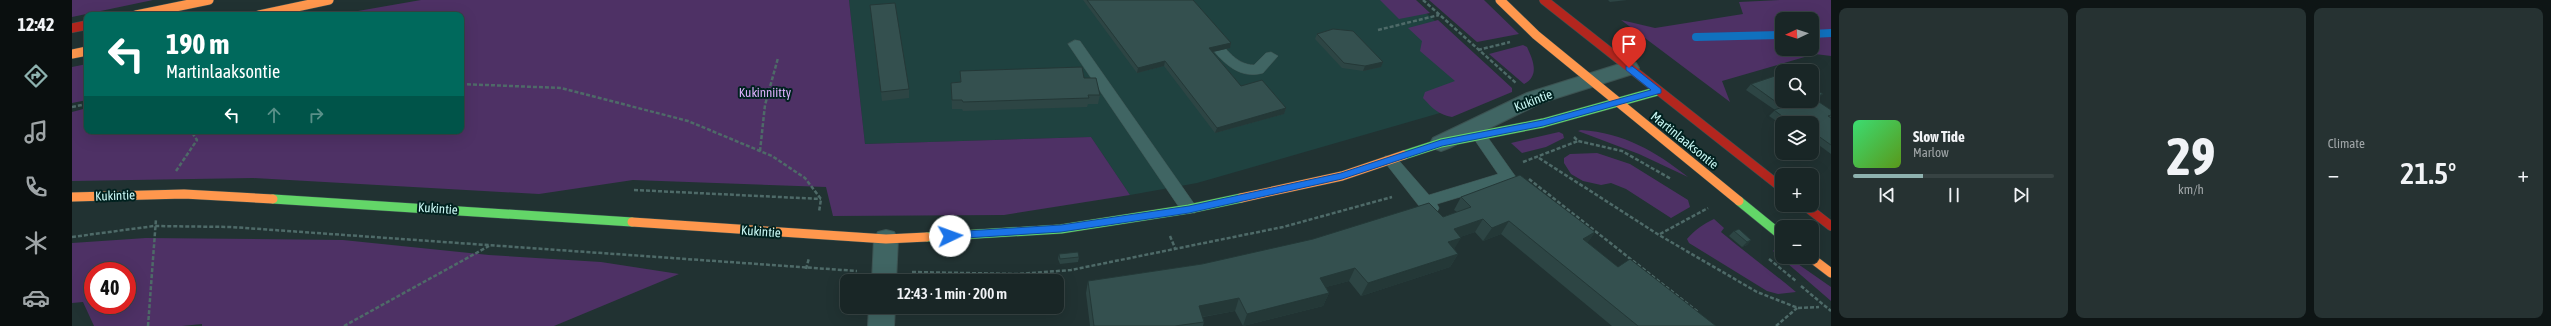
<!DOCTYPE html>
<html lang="en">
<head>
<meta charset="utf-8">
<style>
	body { margin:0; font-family:"Asap Condensed",sans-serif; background:#263232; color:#f1f3f6; height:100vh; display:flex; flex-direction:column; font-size:15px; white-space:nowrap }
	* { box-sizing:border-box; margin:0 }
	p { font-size:13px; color:#9fa5a7 }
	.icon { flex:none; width:22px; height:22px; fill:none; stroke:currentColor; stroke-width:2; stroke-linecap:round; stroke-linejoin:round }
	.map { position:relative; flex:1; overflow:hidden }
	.panel { display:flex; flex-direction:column; gap:8px; padding:8px; background:#0e1515; width:720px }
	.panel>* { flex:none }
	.hud { position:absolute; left:12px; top:12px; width:380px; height:122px; border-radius:8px; box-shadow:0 4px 16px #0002,0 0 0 1px #374343; background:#00695c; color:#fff; overflow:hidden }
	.needle { width:26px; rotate:266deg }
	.fabs { position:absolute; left:1703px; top:12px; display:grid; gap:8px }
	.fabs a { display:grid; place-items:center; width:44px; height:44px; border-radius:8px; background:#192626; box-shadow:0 4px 16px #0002,0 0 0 1px #374343; font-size:20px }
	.speed { position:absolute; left:12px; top:262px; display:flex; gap:8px; font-size:20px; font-weight:700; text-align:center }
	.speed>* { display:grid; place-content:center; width:52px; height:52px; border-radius:50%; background:#192626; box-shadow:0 4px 16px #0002,0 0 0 1px #374343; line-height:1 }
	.speed .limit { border:6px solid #d22; background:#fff; color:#111 }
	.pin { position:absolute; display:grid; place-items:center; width:34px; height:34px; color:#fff; margin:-41px -17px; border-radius:50% 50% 50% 0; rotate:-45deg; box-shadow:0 0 4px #0007 }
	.pin .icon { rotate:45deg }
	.me { position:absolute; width:44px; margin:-22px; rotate:87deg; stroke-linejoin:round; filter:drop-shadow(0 0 3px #0008) }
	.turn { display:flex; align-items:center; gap:14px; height:84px; padding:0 16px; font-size:18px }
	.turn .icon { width:52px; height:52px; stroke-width:2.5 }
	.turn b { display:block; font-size:28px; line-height:34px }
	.lanes { display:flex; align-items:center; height:38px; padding:0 16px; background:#0003; justify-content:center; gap:20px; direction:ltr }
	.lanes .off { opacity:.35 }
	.big { font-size:30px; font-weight:600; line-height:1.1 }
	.panel .tile { flex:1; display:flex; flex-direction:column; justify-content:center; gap:6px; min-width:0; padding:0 14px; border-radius:8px; background:#263232 }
	.panel .dial { align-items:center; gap:0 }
	.dial b { font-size:52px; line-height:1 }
	.song { display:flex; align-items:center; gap:12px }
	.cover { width:48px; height:48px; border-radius:6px; background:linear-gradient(135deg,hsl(140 70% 55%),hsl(90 70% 35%)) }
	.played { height:4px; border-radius:2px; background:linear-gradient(90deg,#8eb2af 35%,#374343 35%) }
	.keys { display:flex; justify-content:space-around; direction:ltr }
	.heat { display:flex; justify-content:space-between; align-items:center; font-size:22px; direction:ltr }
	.panel .tiles { flex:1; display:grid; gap:8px; grid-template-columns:repeat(3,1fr) }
	.trip { position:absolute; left:768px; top:274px; width:224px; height:40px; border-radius:8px; background:#192626; box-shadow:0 4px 16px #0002,0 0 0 1px #374343; font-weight:600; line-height:40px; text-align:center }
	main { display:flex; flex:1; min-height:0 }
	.menu { display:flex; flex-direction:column; width:72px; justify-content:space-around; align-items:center; background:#0a0f0f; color:#9fa5a7 }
	.menu .icon { width:28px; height:28px }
	.menu .selected { color:#8eb2af }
	.menu b { font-size:18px; color:#f1f3f6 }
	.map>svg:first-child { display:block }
	.built { fill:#1f4240 }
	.green { fill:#4e3165; fill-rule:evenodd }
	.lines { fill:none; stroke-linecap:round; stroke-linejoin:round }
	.stream { stroke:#1071be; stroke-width:8 }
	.lane-casing { stroke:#3c5251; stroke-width:1 }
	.street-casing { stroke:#3c5251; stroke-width:2 }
	.fast-casing { stroke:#3c5251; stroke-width:10 }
	.slow-casing { stroke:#3c5251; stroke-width:10 }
	.jam-casing { stroke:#3c5251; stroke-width:10 }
	.path { stroke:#4e6a68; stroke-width:2.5; stroke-dasharray:4 2; stroke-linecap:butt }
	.lane { fill:#406563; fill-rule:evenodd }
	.street { fill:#406563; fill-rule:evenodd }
	.fast { stroke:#63d668; stroke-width:9 }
	.slow { stroke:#ff974d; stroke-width:9 }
	.jam { stroke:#b3261e; stroke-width:9 }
	.wall { fill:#2d4544 }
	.shaded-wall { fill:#243837 }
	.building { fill:#34504f; stroke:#243837 }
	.route { fill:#1a73e8; stroke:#114b97 }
	.labels { text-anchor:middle; stroke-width:4; stroke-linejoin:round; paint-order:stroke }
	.park-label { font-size:13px; fill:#d9aef8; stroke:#00211f }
	.street-label { font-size:13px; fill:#c8f7f3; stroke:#00211f }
</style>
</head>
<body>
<main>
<nav class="menu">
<b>12:42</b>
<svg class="icon selected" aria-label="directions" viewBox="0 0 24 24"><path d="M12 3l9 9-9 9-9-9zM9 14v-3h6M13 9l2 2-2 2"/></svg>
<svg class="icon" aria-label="music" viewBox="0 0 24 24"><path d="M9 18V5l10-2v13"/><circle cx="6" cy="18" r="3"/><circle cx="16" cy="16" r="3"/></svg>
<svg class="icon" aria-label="phone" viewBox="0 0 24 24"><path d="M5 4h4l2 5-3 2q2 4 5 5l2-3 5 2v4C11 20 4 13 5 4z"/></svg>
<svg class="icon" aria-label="climate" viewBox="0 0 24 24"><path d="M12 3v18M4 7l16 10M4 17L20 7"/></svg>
<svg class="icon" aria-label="car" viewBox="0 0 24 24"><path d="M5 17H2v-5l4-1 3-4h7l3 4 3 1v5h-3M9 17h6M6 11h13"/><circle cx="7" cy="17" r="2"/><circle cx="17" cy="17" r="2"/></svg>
</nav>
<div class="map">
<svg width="1759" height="326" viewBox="0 0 1759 326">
	<rect width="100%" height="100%" fill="#213232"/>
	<polygon class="built" points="777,0 1339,0 1421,71 1420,98 1125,183 1058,195 1019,137 793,144"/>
	<g class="green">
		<polygon points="0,0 81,0 0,17"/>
		<polygon points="349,0 777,0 793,144 1019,137 1058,195 932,215 761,216 754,187 561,180 467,194 181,178 0,181 0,112 15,108 15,131 389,131 389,15 263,15"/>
		<polygon points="1308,0 1344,0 1358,13 1327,19"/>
		<polygon points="1357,0 1412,0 1447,34 1405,42"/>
		<path d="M1708,0h51v56l-16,-2 -93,27 8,21 -109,-82 34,8 88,-14 -4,-12zM1710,19h30v30h-30z"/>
		<path d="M1366,20l74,68v4l-60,25c-13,-2 -20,-9 -29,-19l2,-6 30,-11 -35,-30 2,-10 -14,-13z"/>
		<path d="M1451,45l4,2c6,13 13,29 -3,37l-35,-30z"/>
		<polygon points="15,64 15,100 0,103 0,67"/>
		<path d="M1509,130c43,3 74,21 107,47l-49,-23 -61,-23z"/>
		<polygon points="1487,132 1491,134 1492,138 1474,147 1450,153 1439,143"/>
		<polygon points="1525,153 1558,164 1616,200 1618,207 1599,218 1554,189 1539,183 1529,185 1511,181 1499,174 1492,163 1492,158 1498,154"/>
		<path d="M1642,219l10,9 -3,4c25,21 50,39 75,60l-18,2 -11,-3 -78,-48 -2,-4c8,-9 16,-15 27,-20z"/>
		<path d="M74,238l197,2 146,15 112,7 78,12 -125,52h-352v-2l-20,2h-88l-11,-24 -11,1v-60zM21,271h34v34h-34z"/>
		<polygon points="1704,248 1710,253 1710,257 1716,257 1759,287 1759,301 1701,251"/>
	</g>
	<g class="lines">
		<g class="stream">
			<polyline points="1740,34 1759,33"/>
			<polyline points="1624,37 1710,35"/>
		</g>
		<g class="lane-casing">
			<g id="lane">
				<path d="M1135,30l5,1c11,14 23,34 42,34l12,-12 5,-1 7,4 -15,17c-28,8 -45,-17 -61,-36l-2,-3 2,-3z"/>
				<polygon points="1003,40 1008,41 1123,205 1125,209 1123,213 1111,213 996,44"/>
				<polygon points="1407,131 1412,132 1441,173 1444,177 1441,181 1365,204 1367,208 1365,212 1359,214 1347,206 1311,160 1313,156 1323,156 1357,195 1426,174 1400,136"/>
			</g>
		</g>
		<g class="street-casing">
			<g id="street">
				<polygon points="1557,61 1564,63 1567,68 1564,73 1469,103 1377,148 1369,151 1361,148 1358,143 1361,138 1455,93"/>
				<polygon points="814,230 822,232 826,239 824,281 800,281 802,239 806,232"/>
				<polygon points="797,307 823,307 822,326 796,326"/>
			</g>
		</g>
		<g class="fast-casing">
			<g id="fast">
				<polyline points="1332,155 1369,143 1471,123 1586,91"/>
				<polyline points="201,199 560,222"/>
				<polyline points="1667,201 1710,236"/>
				<polyline points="855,237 989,229 1117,209 1169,198"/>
			</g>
		</g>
		<g class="slow-casing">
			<g id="slow">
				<polyline points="1428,0 1464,35 1667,201"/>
				<polyline points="64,15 137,0"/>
				<polyline points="187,15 257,0"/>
				<polyline points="0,54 15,51"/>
				<polyline points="0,197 112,194 201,199"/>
				<polyline points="1169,198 1270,176 1332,155"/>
				<polyline points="560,222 814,239 855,237"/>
				<polyline points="1738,257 1759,273"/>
			</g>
		</g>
		<g class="jam-casing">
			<g id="jam">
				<polyline points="1472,0 1710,188"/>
				<polyline points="0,28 15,25"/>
				<polyline points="1732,205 1759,226"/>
			</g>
		</g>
		<g class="path">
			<polyline points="1351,0 1444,83"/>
			<polyline points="1306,30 1367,15"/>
			<polyline points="1406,50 1438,42"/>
			<polyline points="389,84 489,88 616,121 700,156 733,178 749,199 747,212"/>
			<polyline points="0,107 15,104"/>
			<polyline points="1502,137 1506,141 1550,151 1599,179"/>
			<polyline points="688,151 693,105 706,58"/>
			<polyline points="1467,158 1587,235 1685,292 1726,308 1747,307"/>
			<polyline points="1451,162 1506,141"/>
			<polyline points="104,171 125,140 119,131"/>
			<polyline points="1457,179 1626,312"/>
			<polyline points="562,190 749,199"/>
			<polyline points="1588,234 1636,208"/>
			<polyline points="1098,236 1103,248"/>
			<polyline points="0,237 82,226 159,227 785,271"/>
			<polyline points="1697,259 1724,281"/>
			<polyline points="734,269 737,258"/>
			<polyline points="840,272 946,274 999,270 1211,227 1320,197"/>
			<polyline points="1729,286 1759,311"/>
			<polyline points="76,326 84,219"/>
			<polyline points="272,326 417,246"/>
			<polyline points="1704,326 1725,308"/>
		</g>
		<use href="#lane" class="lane"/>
		<use href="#street" class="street"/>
		<use href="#fast" class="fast"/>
		<use href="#slow" class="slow"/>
		<use href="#jam" class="jam"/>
	</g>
	<g class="wall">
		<polygon points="1011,0 1121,0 1159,43 1158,48 1141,52 1169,86 1214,108 1212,114 1143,133 1092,66 1065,73"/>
		<polygon points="1536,0 1555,0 1538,2"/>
		<polygon points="798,5 837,89 837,98 810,101"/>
		<polygon points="1245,34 1311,62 1309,67 1291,71 1270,68 1243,39"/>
		<polygon points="888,71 1012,78 1028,95 1026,104 1016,104 1015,107 891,111 890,109 880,109 879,83 888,82"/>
		<polygon points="1679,84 1746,99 1744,100 1759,110 1759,154 1740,140 1740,123 1710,123 1710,125 1697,116 1703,110 1674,90"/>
		<polygon points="1389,197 1523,232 1515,243 1546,267 1644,326 1540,326 1429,234 1411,241 1403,232 1388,237 1382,249 1386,254 1378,267 1289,296 1277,281 1254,287 1257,293 1251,306 1171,326 1163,311 1131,317 1132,322 1131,326 1018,326 1014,293 1016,281 1130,264 1371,217 1385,212 1382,210"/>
		<polygon points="1662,231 1679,240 1675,245 1670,247 1657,236"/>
		<polygon points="987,254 1007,257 1006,262 988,264 986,259"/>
	</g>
	<g class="shaded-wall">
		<polygon points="1159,43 1158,48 1136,53 1137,48"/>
		<polygon points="1093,61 1092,66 1065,73 1066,68"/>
		<polygon points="1311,62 1309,67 1291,71 1293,66"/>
		<polygon points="1751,94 1746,99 1736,103 1741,98"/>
		<polygon points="1214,108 1212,114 1143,133 1145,128"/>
		<polygon points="1411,219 1403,232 1374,242 1382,229"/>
		<polygon points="1437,221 1429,234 1411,241 1420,228"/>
		<polygon points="1523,232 1514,245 1511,239"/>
		<polygon points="1389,238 1381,251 1376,242"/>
		<polygon points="1679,240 1675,245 1670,247 1675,242"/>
		<polygon points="1386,254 1378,267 1289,296 1296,283"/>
		<polygon points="1283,268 1277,281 1243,290 1248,278"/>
		<polygon points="1257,293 1251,306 1171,326 1175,314"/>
		<polygon points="1167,298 1163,311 1123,318 1127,306"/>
	</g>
	<g class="building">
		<polygon points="1015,0 1121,0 1159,43 1137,48 1169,86 1190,80 1214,108 1145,128 1093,61 1066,68"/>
		<polygon points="823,3 837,89 809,92 798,5"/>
		<polygon points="1261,29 1281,31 1311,62 1293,66 1272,63 1245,34"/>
		<polygon points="1010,67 1012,78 1024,78 1028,95 1016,95 1017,98 891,102 890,100 880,100 879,83 889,82 888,71"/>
		<polygon points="1709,74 1710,74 1710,101 1740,101 1740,87 1751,94 1741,98 1759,110 1759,115 1756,116 1759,118 1759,145 1742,133 1740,134 1740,123 1719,123 1702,110 1711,107 1679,84"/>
		<polygon points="1448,175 1523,232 1511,239 1546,267 1558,259 1644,326 1566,326 1437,221 1420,228 1411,219 1382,229 1389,238 1376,242 1386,254 1296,283 1283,268 1248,278 1257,293 1175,314 1167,298 1127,306 1132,322 1103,326 1022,326 1016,281 1130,264 1241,239 1357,203 1371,217 1399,207 1389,197"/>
		<polygon points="1667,229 1679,240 1675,242 1662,231"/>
		<polygon points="1006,252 1007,257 988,259 987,254"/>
	</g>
	<polygon class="route" points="1554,66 1560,66 1589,89 1589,93 1471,126 1370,146 1270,179 1117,213 989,232 878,239 873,236 878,232 989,225 1117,206 1269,173 1369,140 1471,120 1579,90 1554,70"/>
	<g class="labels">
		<g class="park-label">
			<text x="693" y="97">Kukinniitty</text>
		</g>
		<g class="street-label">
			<text transform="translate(1461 100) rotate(-21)" y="5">Kukintie</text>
			<text transform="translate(1613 140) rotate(39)" y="5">Martinlaaksontie</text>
			<text transform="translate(43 195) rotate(-2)" y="5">Kukintie</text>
			<text transform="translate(366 208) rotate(4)" y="5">Kukintie</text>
			<text transform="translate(689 231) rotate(4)" y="5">Kukintie</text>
		</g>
	</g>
</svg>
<div class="fabs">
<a><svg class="needle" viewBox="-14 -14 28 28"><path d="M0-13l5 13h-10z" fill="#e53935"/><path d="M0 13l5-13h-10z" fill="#9fa5a7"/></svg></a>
<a><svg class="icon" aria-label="search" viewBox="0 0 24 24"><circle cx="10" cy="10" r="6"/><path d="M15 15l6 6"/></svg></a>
<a><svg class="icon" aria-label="layers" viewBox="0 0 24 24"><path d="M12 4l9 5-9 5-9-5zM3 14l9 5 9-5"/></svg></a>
<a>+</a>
<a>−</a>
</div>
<div class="speed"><div class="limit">40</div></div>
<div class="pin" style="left:1557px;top:68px;background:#d93025"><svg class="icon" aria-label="arrive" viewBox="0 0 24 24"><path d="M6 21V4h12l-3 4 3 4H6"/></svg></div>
<svg class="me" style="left:878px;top:236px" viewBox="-20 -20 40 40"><circle r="19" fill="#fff"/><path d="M0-13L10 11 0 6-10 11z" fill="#1a73e8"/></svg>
<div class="trip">12:43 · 1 min · 200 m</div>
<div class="hud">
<div class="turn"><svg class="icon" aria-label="left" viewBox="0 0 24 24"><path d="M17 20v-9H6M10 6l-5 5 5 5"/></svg><div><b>190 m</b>Martinlaaksontie</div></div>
<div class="lanes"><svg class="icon" aria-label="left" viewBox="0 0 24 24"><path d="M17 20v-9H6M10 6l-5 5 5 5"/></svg><svg class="icon off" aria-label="ahead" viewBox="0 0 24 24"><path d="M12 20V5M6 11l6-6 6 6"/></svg><svg class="icon off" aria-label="right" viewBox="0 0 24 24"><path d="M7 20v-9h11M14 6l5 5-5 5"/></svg></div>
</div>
</div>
<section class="panel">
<div class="tiles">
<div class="tile">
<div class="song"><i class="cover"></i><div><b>Slow Tide</b><p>Marlow</p></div></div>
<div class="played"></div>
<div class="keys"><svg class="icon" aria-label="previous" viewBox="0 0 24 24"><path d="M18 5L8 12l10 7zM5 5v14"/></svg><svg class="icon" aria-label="pause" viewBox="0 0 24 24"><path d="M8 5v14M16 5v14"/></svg><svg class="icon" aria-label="next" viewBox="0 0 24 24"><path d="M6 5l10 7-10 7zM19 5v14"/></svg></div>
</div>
<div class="tile dial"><b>29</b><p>km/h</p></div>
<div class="tile"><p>Climate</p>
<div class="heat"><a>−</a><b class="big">21.5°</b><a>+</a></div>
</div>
</div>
</section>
</main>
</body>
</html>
